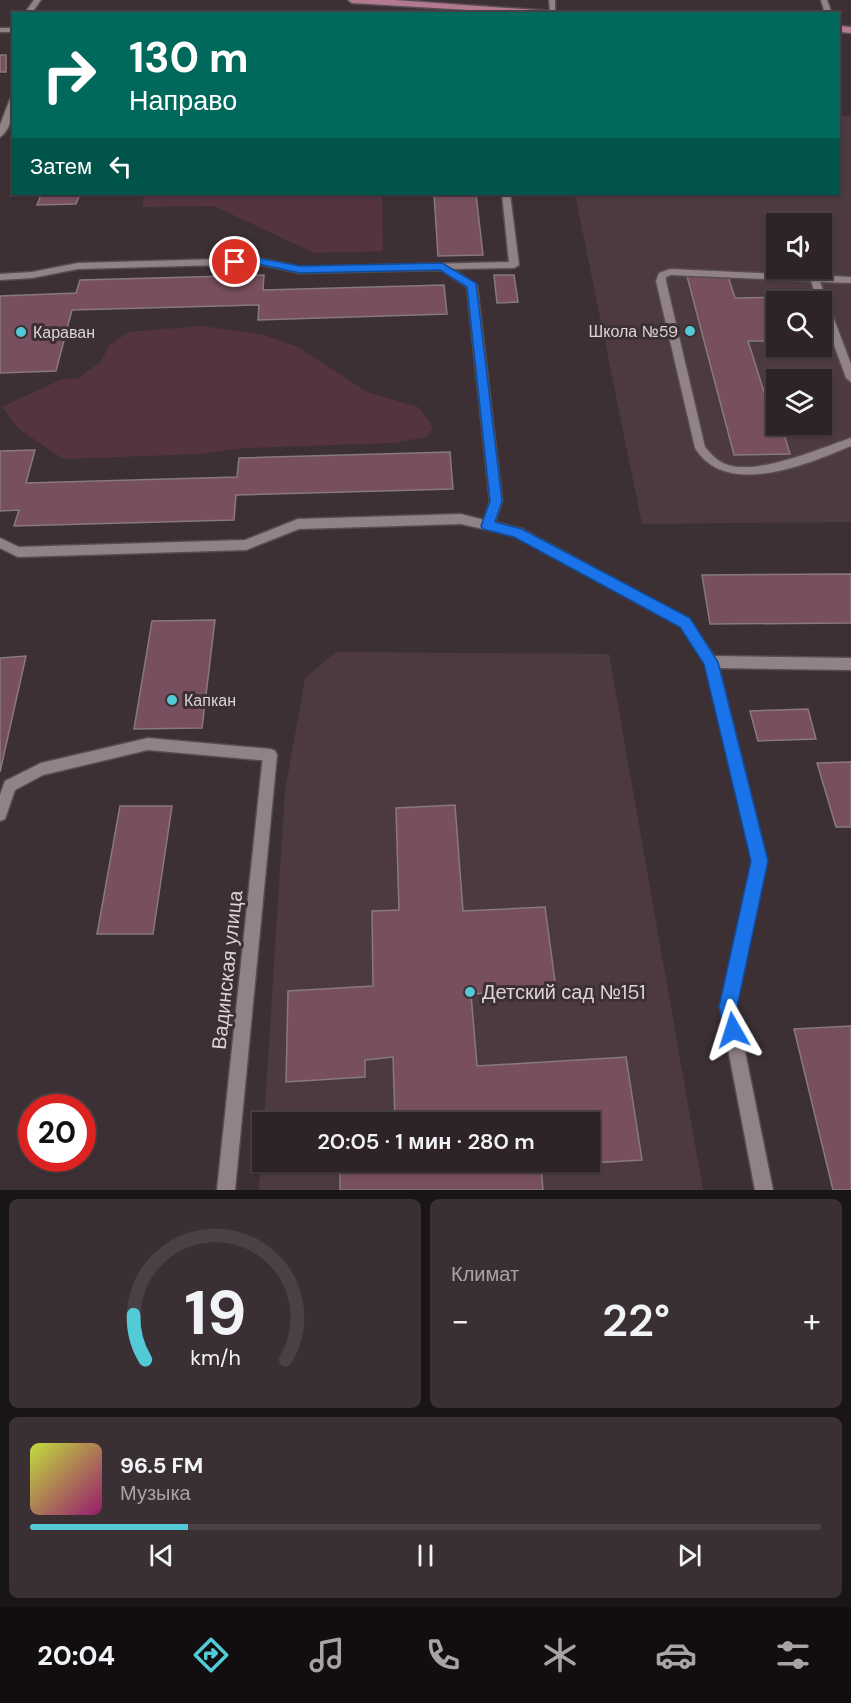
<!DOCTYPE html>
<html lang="ru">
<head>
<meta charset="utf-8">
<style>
	body { margin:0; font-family:"DM Sans",sans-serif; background:#3a3034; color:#f1f3f6; height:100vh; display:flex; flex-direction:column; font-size:22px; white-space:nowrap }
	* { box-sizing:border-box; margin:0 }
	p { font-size:20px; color:#a7a4a8 }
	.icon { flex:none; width:33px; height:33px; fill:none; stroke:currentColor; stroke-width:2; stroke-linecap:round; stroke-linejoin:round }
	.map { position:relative; height:1190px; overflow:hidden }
	.side { display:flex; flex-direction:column; gap:9px; padding:9px; background:#191416; flex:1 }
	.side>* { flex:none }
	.guide { position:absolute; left:12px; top:12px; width:828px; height:183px; border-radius:0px; box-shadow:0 2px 4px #0004,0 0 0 2px #494145; background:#00695c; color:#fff; overflow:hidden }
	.tools { position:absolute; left:766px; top:213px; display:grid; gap:12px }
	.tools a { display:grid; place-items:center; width:66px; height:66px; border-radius:0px; background:#2e2428; box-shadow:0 2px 4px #0004,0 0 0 2px #494145; font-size:30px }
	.speed { position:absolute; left:18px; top:1094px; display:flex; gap:12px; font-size:30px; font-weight:700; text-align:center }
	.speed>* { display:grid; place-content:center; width:78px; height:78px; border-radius:50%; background:#2e2428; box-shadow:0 2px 4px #0004,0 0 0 2px #494145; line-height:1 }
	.speed .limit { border:9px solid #d22; background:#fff; color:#111 }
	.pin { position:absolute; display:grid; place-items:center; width:51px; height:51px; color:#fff; margin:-26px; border:3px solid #fff; border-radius:50%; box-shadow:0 2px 6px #0007 }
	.me { position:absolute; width:66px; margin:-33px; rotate:354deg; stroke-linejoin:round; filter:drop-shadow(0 0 4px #0008) }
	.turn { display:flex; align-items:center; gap:21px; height:126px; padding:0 18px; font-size:27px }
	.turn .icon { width:78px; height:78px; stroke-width:2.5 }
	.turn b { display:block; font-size:42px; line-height:51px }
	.then { display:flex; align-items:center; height:57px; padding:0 18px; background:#0003; gap:12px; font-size:22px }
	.big { font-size:45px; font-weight:600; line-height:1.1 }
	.side .card { flex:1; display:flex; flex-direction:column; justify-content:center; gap:9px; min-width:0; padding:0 21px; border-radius:9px; background:#3a3034 }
	.side .dial { align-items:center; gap:0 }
	.dial svg { height:156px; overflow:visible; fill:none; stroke:#494145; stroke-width:7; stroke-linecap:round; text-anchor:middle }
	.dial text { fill:#f1f3f6; stroke:none }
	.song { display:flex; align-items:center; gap:18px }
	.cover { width:72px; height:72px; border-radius:9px; background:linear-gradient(135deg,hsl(70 70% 55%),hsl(320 70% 35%)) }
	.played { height:6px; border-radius:3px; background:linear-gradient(90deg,#52cbd7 20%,#494145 20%) }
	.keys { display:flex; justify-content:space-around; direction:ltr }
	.heat { display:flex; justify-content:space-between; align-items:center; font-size:33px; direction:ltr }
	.side .tiles { flex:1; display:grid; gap:9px; grid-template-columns:1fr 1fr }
	.card:last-child { grid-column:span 2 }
	.trip { position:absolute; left:252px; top:1112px; width:348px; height:60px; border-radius:0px; background:#2e2428; box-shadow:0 2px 4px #0004,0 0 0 2px #494145; font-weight:600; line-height:60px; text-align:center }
	.menu { display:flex; height:96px; justify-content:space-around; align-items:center; background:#120e10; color:#a7a4a8 }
	.menu .icon { width:42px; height:42px }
	.menu .selected { color:#52cbd7 }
	.menu b { font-size:27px; color:#f1f3f6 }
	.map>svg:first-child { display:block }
	.built { fill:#4d3a41; fill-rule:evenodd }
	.green { fill:#543441 }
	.building { fill:#784f5f; stroke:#87797e; stroke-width:1.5 }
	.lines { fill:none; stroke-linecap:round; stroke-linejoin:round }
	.lane-casing { stroke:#574d50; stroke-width:3 }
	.street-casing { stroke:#574d50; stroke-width:3 }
	.primary-casing { stroke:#574d50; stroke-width:3 }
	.lane { fill:#918288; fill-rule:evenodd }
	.street { fill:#918288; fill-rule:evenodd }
	.primary { fill:#b37991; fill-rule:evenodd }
	.route { fill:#1a73e8; stroke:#114b97; stroke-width:1.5 }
	.poi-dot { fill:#52cbd7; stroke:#3d3035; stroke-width:2 }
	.labels { text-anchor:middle; stroke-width:6; stroke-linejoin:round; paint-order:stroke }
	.poi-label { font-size:16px; fill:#dcd4d7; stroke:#3d3035; text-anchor:start }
	.near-street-label { font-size:20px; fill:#dcd4d7; stroke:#3d3035 }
	.near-poi-label { font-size:20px; fill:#dcd4d7; stroke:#3d3035; text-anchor:start }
</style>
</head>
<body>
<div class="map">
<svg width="851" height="1190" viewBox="0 0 851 1190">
	<rect width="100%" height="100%" fill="#3d3035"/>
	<g class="built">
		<path d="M839,115l12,1v406l-209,2 -67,-330h263zM777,224h45v44h-45zM777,302h45v44h-45zM777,380h45v44h-45z"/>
		<polygon points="336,652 609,654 703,1190 259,1190 262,1139 262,1161 590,1161 590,1122 264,1122 285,791 305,678"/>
	</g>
	<g class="green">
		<polygon points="145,194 382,194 383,251 314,253 214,206 142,207"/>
		<polygon points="202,326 264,335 298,347 367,392 418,407 433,427 427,437 392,443 243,448 201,454 63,459 19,429 2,407 60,380 79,378 101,361 109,346 128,332"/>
	</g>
	<g class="building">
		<rect x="0" y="55" width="6" height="17"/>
		<polygon points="32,194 80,194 76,204 37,205 41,195"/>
		<polygon points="434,194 476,194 483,255 438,256"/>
		<polygon points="264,275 263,290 444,285 447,314 258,320 259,305 72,310 56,371 0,373 0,296 76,293 80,280"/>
		<polygon points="494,275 514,275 518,302 497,303"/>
		<polygon points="687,276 728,276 735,298 804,297 806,302 777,302 777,341 748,341 771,414 777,414 777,424 781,424 790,454 734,455"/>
		<polygon points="35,450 26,483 237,477 239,458 450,452 453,489 236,495 234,520 14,526 19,510 0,511 0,451"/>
		<polygon points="851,574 851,623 710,624 702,575"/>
		<polygon points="215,620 202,728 134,729 152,621"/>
		<polygon points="26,656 0,772 0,658"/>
		<polygon points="808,709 816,739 758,741 750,711"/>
		<polygon points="851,762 851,827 836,827 817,763"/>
		<polygon points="455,805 463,911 545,907 556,989 471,994 477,1066 626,1057 642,1160 541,1166 543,1190 340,1190 340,1163 590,1161 590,1122 438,1122 438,1117 395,1120 393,1057 365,1060 365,1077 286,1082 288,991 373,986 372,911 399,910 396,808"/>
		<polygon points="120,806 172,806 153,934 97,934"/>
		<polygon points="851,1026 851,1190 833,1190 794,1029"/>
	</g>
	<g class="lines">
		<g class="lane-casing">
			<g id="lane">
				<rect x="0" y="28" width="14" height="4"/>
				<polygon points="502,194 510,194 519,265 514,268 453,269 477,286 502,501 495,522 522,529 689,619 714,656 851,658 851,670 719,668 767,861 736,1007 773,1190 755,1190 720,1007 753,861 705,664 681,627 515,536 461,524 299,529 246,550 18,557 0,548 0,538 19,547 245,540 298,519 461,514 484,520 490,501 467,287 441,270 300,273 258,264 78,269 32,278 0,280 0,274 32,272 78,263 258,258 300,267 509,262"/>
				<path d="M670,269l181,8v6l-31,-1 31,82v18l-5,-4 -24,-66v-10h-4l-7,-21 -140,-6 -5,2v4l39,166c5,6 10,12 18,16 31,15 97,-15 128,-25v8c-43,18 -125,53 -156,2l-39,-167 3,-8z"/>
				<polygon points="148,738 270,749 275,751 277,755 275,759 270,761 148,750 43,775 15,790 5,819 0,821 0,795 5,781 41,763"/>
			</g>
		</g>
		<g class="street-casing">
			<g id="street">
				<polygon points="34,0 41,0 31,14 24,14"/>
				<polygon points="549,0 555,0 555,12 550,11"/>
				<polygon points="821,0 827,0 832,14 825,14"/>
				<path d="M14,97c0,13 -3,33 -14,40v-12l10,-26z"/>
				<polygon points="270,749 275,751 277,755 235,1190 217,1190 263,755 265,751"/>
			</g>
		</g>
		<g class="primary-casing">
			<g id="primary">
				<polygon points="348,0 395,0 593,14 537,14 352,3"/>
				<polygon points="838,26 851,27 851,33 838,32"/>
			</g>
		</g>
		<use href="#lane" class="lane"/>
		<use href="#street" class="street"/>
		<use href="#primary" class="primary"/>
	</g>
	<polygon class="route" points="235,258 258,258 300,266 442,263 476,283 502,501 495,522 522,529 690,618 718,662 768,861 737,1007 742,1030 739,1036 733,1039 726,1036 719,1007 751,861 704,664 680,627 514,537 483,529 481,526 490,501 467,287 440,270 300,273 258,264 232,264 232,259"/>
	<g class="poi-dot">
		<circle cx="690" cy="331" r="6"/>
		<circle cx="21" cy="332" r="6"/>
		<circle cx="172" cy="700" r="6"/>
		<circle cx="470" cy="992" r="6"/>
	</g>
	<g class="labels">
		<g class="poi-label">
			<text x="678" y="337" text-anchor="end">Школа №59</text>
			<text x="33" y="338">Караван</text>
			<text x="184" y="706">Капкан</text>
		</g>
		<g class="near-street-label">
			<text transform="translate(227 970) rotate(-84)" y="7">Вадинская улица</text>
		</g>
		<g class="near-poi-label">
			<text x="482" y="999">Детский сад №151</text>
		</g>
	</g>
</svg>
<div class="tools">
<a><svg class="icon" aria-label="sound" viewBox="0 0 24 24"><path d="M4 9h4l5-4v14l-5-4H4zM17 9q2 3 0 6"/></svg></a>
<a><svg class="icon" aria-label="search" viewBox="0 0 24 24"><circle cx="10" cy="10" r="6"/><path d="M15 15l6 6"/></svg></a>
<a><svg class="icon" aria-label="layers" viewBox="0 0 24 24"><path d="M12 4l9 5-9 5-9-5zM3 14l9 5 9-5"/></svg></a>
</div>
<div class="speed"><div class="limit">20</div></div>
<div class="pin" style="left:235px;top:262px;background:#d93025"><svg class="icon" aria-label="arrive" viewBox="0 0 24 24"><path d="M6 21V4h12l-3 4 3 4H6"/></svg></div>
<svg class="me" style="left:733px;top:1030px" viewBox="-20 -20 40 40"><path d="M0-17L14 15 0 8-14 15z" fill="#1a73e8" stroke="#fff" stroke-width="4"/></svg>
<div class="trip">20:05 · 1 мин · 280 m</div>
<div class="guide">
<div class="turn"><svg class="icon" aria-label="right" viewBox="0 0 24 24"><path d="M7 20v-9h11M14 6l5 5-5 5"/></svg><div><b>130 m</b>Направо</div></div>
<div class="then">Затем<svg class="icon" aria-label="left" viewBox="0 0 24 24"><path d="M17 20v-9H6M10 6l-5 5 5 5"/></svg></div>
</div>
</div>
<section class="side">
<div class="tiles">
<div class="card dial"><svg viewBox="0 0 100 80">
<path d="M14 69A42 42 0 1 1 86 69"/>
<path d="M14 69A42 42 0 0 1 8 46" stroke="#52cbd7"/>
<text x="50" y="56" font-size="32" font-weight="700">19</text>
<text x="50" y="72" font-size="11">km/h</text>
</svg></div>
<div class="card"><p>Климат</p>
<div class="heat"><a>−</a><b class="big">22°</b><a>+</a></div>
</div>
<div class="card">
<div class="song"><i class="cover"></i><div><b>96.5 FM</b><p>Музыка</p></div></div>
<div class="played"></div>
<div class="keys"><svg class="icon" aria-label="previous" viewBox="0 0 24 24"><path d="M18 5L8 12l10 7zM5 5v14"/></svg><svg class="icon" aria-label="pause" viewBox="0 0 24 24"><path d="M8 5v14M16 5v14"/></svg><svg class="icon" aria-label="next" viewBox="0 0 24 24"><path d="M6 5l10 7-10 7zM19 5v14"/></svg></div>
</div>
</div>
</section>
<nav class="menu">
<b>20:04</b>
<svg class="icon selected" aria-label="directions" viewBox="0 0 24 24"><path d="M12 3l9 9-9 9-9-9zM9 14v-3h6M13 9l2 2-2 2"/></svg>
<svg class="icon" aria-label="music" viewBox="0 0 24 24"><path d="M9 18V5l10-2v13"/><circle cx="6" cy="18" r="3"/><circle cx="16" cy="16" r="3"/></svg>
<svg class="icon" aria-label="phone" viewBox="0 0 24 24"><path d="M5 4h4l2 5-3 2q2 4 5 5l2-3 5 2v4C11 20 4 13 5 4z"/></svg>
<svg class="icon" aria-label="climate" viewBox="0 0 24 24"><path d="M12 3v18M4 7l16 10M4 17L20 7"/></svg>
<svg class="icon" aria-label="car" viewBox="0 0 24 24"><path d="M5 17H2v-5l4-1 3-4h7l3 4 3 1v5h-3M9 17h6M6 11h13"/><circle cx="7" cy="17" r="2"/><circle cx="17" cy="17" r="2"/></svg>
<svg class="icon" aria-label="filters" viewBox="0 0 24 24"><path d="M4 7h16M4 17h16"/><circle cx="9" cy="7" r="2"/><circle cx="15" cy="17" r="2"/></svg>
</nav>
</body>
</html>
